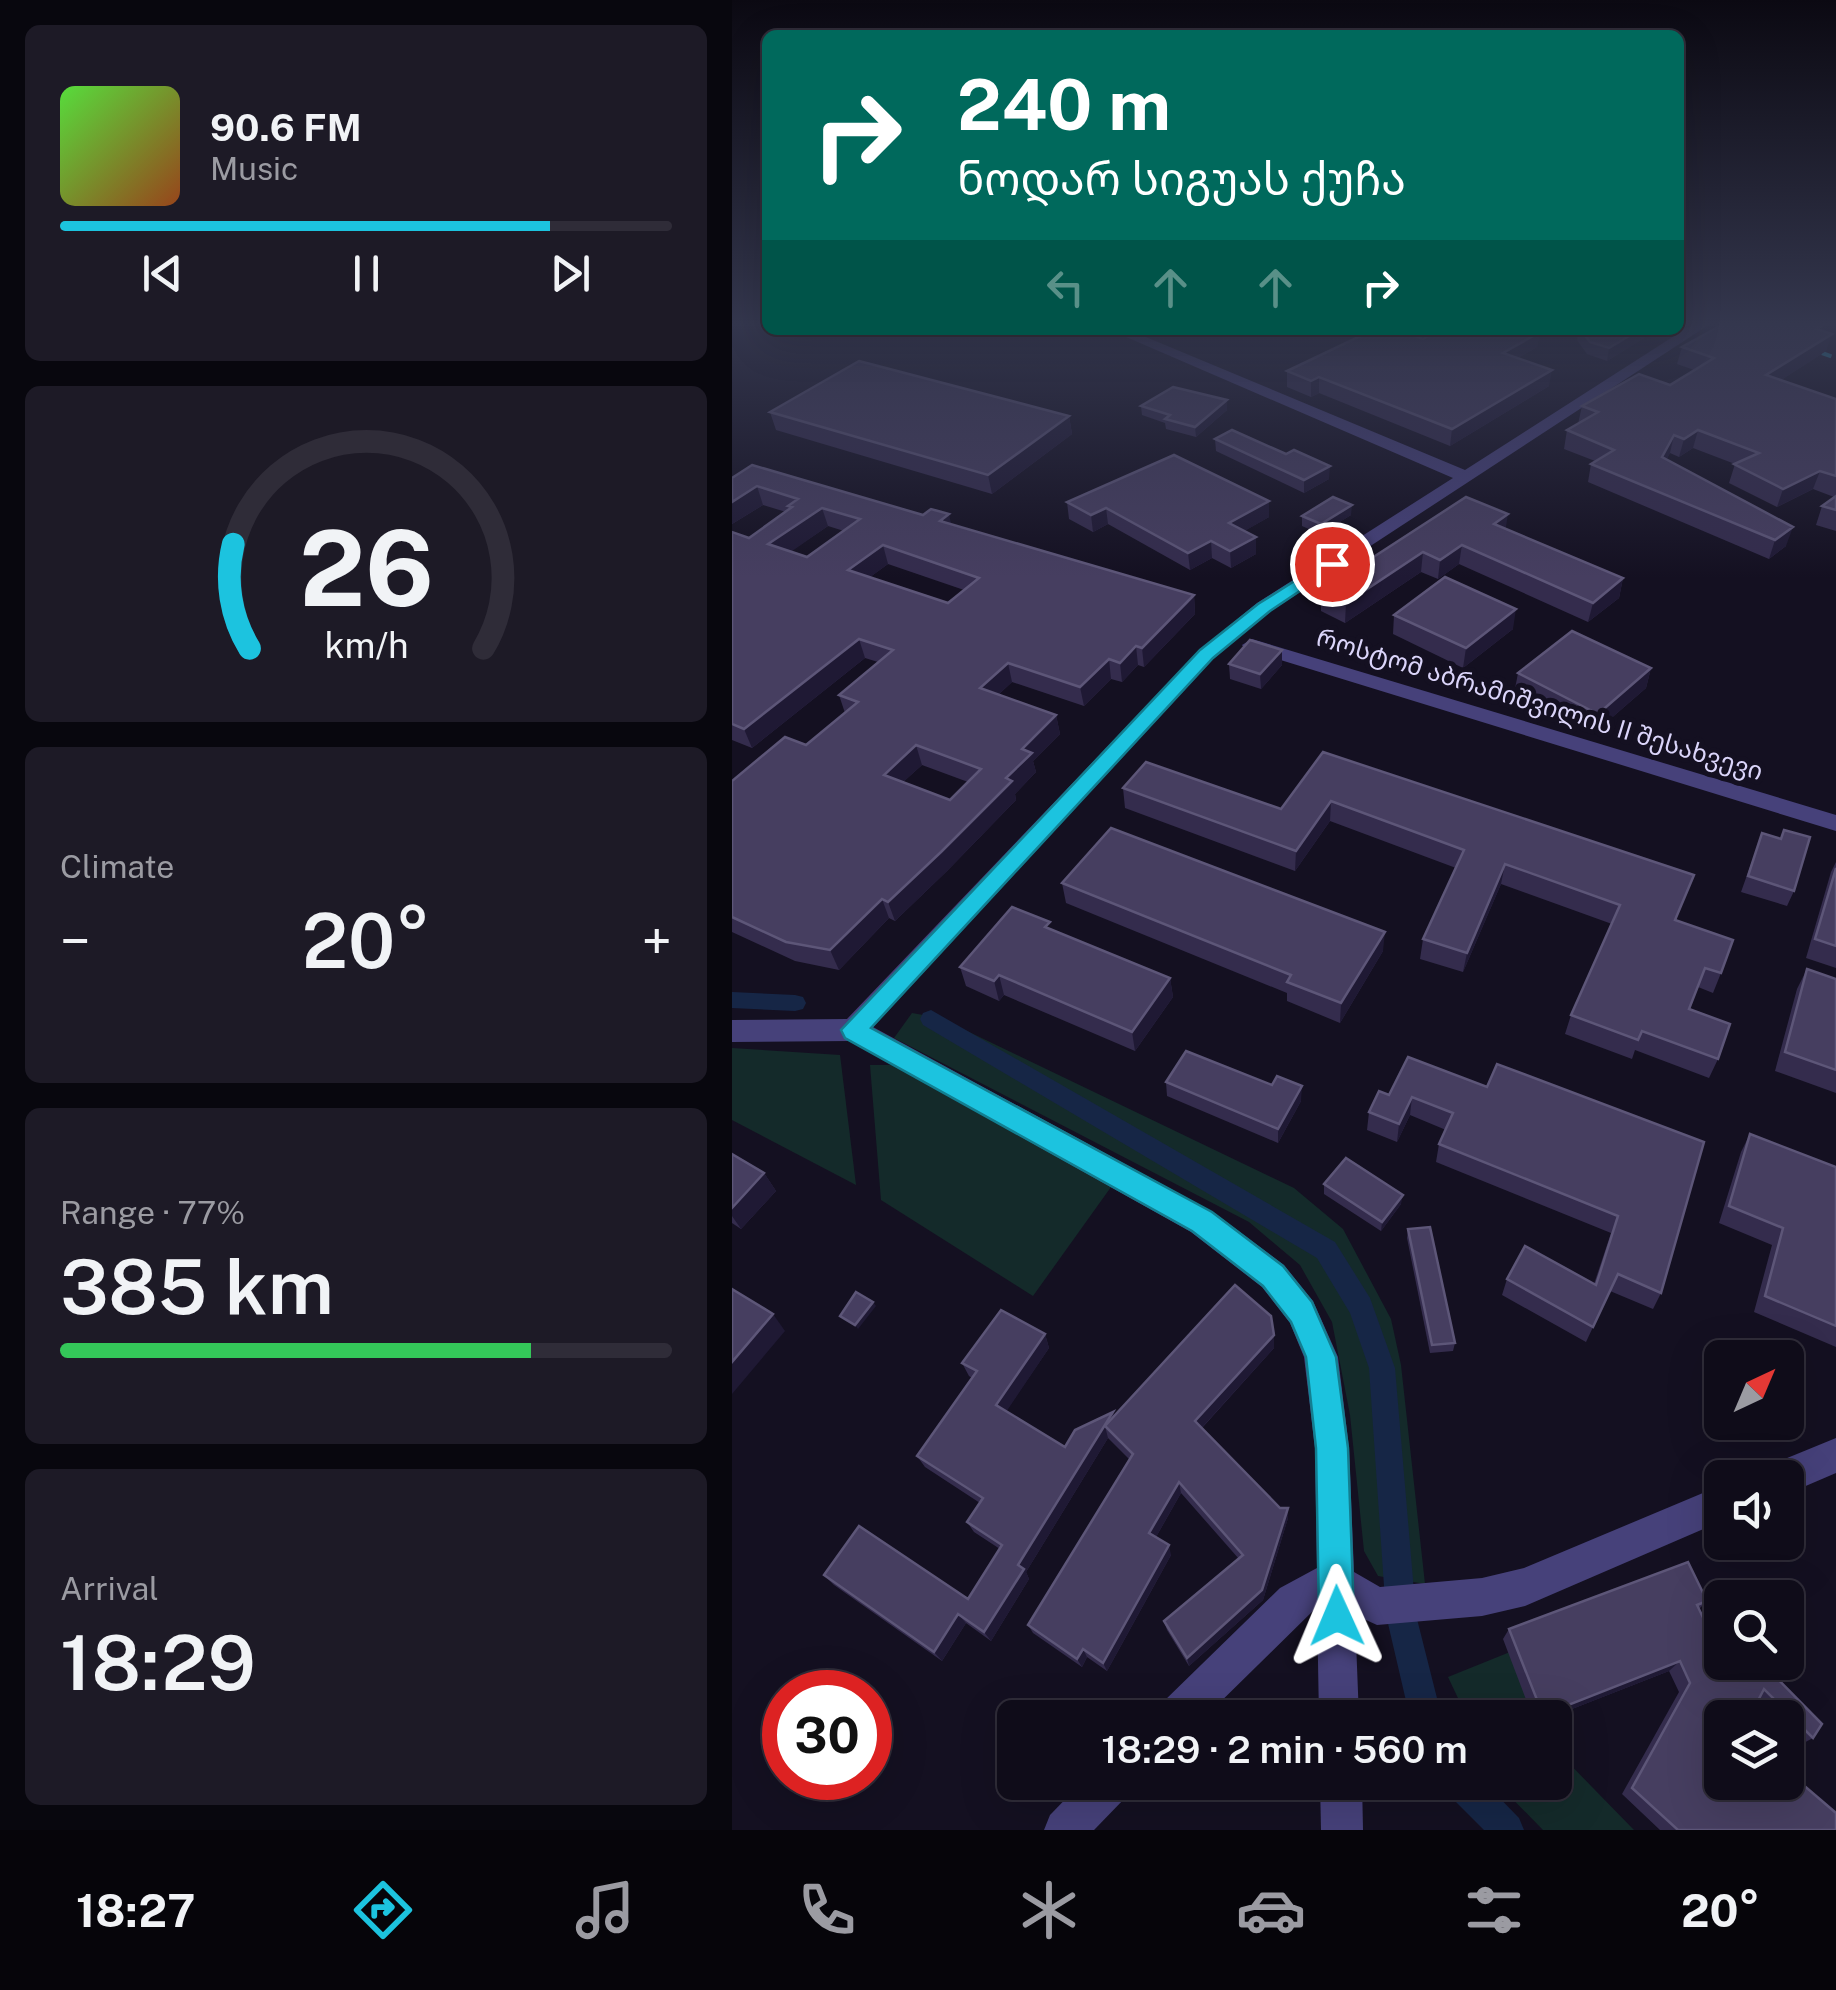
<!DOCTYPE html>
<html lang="en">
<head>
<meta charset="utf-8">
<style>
	body { margin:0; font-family:"Public Sans","Noto Sans Georgian",sans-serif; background:#1d1a26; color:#f1f3f6; height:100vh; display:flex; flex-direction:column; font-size:38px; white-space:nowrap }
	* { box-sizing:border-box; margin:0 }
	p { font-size:32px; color:#9b9ba2 }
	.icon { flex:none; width:55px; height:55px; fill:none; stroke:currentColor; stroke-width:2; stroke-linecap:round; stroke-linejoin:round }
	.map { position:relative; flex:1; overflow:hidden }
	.details { display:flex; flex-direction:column; gap:25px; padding:25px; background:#08070e; width:732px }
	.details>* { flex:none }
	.guide { position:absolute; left:30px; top:30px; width:922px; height:305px; border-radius:15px; box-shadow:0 10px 40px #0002,0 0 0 2px #2f2c38; background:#00695c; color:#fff; overflow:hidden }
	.needle { width:65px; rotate:44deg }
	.fabs { position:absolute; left:972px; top:1340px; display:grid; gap:20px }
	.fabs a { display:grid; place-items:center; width:100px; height:100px; border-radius:15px; background:#0f0c19; box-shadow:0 10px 40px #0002,0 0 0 2px #2f2c38; font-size:50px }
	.speed { position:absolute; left:30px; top:1670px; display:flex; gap:20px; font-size:50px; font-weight:700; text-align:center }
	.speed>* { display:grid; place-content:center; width:130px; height:130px; border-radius:50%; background:#0f0c19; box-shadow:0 10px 40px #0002,0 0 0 2px #2f2c38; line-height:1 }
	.speed .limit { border:15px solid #d22; background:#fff; color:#111 }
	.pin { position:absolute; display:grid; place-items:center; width:85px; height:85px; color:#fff; margin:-42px; border:5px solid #fff; border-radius:50%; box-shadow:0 2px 10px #0007 }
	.me { position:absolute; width:110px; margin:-55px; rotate:359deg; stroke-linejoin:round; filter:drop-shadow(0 0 8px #0008) }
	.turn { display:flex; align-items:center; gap:35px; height:210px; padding:0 30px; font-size:45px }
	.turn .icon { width:130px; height:130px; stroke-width:2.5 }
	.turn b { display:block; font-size:70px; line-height:85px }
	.lanes { display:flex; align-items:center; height:95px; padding:0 30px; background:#0003; justify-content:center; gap:50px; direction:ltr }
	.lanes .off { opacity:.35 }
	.big { font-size:75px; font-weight:600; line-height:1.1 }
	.details .tile { flex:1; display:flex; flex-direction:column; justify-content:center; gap:15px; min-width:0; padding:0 35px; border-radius:15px; background:#1d1a26 }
	.details .dial { align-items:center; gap:0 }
	.dial svg { height:260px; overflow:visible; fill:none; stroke:#2f2c38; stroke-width:7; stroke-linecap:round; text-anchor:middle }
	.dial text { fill:#f1f3f6; stroke:none }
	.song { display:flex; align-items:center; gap:30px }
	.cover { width:120px; height:120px; border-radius:15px; background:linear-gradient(135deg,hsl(110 70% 55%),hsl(20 70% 35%)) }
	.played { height:10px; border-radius:5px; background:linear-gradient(90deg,#1cc3df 80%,#2f2c38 80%) }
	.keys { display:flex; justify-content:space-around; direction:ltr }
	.heat { display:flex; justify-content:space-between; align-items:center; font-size:55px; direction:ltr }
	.charge { height:15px; border-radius:8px; background:linear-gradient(90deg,#34c759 77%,#2f2c38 0) }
	.trip { position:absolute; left:265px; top:1700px; width:575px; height:100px; border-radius:15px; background:#0f0c19; box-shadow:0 10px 40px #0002,0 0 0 2px #2f2c38; font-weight:600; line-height:100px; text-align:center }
	.dock { display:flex; height:160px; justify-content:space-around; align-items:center; background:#06050a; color:#9b9ba2 }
	.dock .icon { width:70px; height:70px }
	.dock .selected { color:#1cc3df }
	.dock b { font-size:45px; color:#f1f3f6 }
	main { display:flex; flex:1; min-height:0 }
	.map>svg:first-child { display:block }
	.green { fill:#142a2a }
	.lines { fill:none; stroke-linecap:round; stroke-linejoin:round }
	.canal { fill:#162646; fill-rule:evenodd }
	.minor { fill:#46417a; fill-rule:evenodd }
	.rail { stroke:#1cc3df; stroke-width:4; stroke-dasharray:10 8; stroke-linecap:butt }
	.wall { fill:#342c4d; fill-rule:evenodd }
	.shaded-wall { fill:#1f1934 }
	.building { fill:#463e60; stroke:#5d5678; stroke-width:2.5; fill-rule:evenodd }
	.route { fill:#1cc3df; stroke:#127f91; stroke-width:2.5 }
	.labels { text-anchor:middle; stroke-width:10; stroke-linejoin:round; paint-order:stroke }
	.street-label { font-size:25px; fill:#dbd5fa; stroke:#141021 }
</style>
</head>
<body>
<main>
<section class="details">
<div class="tile">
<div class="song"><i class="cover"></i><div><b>90.6 FM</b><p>Music</p></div></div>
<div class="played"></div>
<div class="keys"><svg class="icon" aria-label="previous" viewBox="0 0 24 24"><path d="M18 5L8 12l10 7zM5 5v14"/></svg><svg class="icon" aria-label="pause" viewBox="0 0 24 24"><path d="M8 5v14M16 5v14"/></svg><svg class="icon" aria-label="next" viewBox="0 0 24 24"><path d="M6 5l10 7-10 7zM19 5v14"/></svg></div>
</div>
<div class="tile dial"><svg viewBox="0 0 100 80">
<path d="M14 69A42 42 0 1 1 86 69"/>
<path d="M14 69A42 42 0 0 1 9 37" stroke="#1cc3df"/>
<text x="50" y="56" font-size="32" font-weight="700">26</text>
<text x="50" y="72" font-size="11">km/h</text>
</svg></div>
<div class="tile"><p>Climate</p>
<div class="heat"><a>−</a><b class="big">20°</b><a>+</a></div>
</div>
<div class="tile"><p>Range · 77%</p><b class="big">385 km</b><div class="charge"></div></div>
<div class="tile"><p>Arrival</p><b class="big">18:29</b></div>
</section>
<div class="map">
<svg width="1104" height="1830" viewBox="0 0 1104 1830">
	<rect width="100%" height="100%" fill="#141021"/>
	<g class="green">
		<polygon points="180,1013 208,1018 562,1188 611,1229 659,1319 669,1365 693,1584 646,1576 632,1551 618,1415 600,1322 568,1265 517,1222 162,1038"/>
		<polygon points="0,1048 108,1055 124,1185 0,1120"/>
		<polygon points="138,1065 159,1065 379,1187 301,1296 149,1200"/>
		<polygon points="778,1652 808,1717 735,1717 716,1677"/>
		<polygon points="823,1749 902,1830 811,1830 765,1783 822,1782"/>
	</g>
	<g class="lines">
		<g class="canal">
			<polygon points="0,992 63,995 71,997 74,1003 71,1009 63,1011 0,1008"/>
			<polygon points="199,1010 603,1242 638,1298 663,1368 684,1615 710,1718 678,1718 654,1615 637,1368 618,1313 585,1258 191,1025 188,1019 191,1013"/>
			<polygon points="712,1782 752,1782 787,1818 792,1830 752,1830 716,1794"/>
		</g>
		<g class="minor">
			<polygon points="964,322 981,322 539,611 482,658 141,1027 481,1212 552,1265 581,1301 606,1357 617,1448 622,1572 648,1587 750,1578 792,1568 990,1485 990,1521 793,1606 750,1616 645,1625 623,1615 627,1718 587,1718 585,1607 472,1718 423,1718 429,1704 548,1588 585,1568 583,1448 572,1357 558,1323 530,1287 459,1232 118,1041 0,1042 0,1020 115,1019 468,650 525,603 721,478 378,330 397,330 733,470"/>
			<polygon points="520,639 1104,815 1104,831 513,649 510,645"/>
			<polygon points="1104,1438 1104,1473 1055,1494 1055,1478 1033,1478 1038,1465"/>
			<polygon points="350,1782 399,1782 394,1797 362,1830 312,1830 318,1815"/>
			<polygon points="588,1782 630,1782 631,1830 589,1830"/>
		</g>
		<polyline class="rail" points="1090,353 1104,358"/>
	</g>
	<g class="wall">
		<polygon points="1104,322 1104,331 1099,333 1094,351 1049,380 1104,399 1104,531 1084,525 1090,506 1102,497 1081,489 1045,507 997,483 1003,464 961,448 947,457 938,453 934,460 1054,546 1037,559 856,482 859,464 863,461 832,449 835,430 846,424 850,406 938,385 962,370 945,364 950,347"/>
		<polygon points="561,330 592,330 577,336"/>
		<polygon points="835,330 914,330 912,338 875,361 855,354 845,340 846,335"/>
		<polygon points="808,332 805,347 786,358 817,386 718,446 587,393 579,397 555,387 555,371 691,339"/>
		<polygon points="409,406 495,410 464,437 434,429 433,423 410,415"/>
		<polygon points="38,412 337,416 340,434 260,494 44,430"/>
		<polygon points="483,439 554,454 597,479 572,493 484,451"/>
		<path d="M0,478l219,46 243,71 1,19 -51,53 -6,-2 -16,17 -11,-3 -27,27 -72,-24 -14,13 58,20 4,19 -27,27 3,11 -21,22 1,6 -69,71 -52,50 -6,-3 -50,52 -44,-9 -63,-29v-151l74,-36 39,-32 -6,-18 39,-33 -13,-4 -113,90 -20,-8v-208l17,6 37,-26 -23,-7 -31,19zM96,526l16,5 -37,26 -16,-6zM156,564l76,26 -16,13 -78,-26zM190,765l46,17 -18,18 -47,-18z"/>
		<polygon points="734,497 774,529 891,578 887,598 856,622 727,564 706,579 689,572 613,623 589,611 589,591"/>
		<polygon points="335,502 537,517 512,531 524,554 499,568 480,558 458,570 376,524 361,532 337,519"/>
		<polygon points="619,515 588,534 570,526 570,516"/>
		<polygon points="662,615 781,629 731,668 661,634"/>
		<polygon points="550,650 550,665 529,689 498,679 497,664"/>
		<polygon points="919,668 914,688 861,734 782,694 786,673"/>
		<polygon points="591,752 944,920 989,973 981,993 966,987 957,1009 986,1059 977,1078 903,1050 900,1059 833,1034 839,1015 880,924 769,884 731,972 688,959 691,939 724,868 598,821 563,871 393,808 391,788 549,809"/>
		<polygon points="1052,830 1062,891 1055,906 1009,892 1030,833 1048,839"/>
		<polygon points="1104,862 1104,968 1074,958 1099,872"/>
		<polygon points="330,883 651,951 608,1023 555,1001 555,993 334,903"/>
		<polygon points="320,930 438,978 441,997 403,1051 272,995 267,1001 234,986 228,967"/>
		<polygon points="1075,969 1104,979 1104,1093 1043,1071 1065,989"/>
		<polygon points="434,1082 569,1101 546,1143 435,1096"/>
		<polygon points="755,1087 972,1142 929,1293 921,1309 878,1291 854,1342 770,1295 775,1279 862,1284 879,1233 704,1162 707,1144 714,1130 678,1115 665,1142 635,1130 637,1112 657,1095"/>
		<polygon points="1018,1134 1104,1167 1104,1347 1022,1312 1040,1245 987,1223 1009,1152"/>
		<polygon points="0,1154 32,1173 44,1191 9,1229 0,1223"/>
		<polygon points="592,1184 669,1204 649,1231 592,1194"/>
		<polygon points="676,1229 723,1343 721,1351 698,1353 675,1238"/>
		<polygon points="313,1334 317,1348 274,1411 333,1447 382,1416 542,1335 542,1348 470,1428 548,1508 556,1508 556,1518 531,1600 457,1666 435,1630 432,1621 507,1559 449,1493 424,1537 439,1555 375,1671 355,1657 350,1667 301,1633 296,1625 397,1459 376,1438 294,1572 297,1579 259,1641 234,1623 210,1661 102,1585 92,1575 236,1599 268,1549 242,1532 235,1522 248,1503 193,1467 185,1456 240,1378 237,1376 230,1363"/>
		<polygon points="975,1601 967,1609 990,1662 1029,1662 1081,1738 1066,1746 1055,1735 1055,1718 1038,1718 1024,1704 990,1718 1104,1830 928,1830 890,1794 947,1692 937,1671 817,1718 801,1718 771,1639 777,1629"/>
	</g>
	<g class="shaded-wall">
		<polygon points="1095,322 1104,322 1104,331 1079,346 1085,329"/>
		<polygon points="577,330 592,330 577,336"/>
		<polygon points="907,330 914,330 912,338 875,361 877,348"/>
		<polygon points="808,332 805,347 769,368 771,353"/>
		<polygon points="1100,334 1094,351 1029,393 1034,375"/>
		<polygon points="820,370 817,386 718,446 720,429"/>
		<polygon points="587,377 587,393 579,397 579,381"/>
		<polygon points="495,400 495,410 464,437 463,427"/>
		<polygon points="337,416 340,434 260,494 256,475"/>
		<polygon points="966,430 961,448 947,457 952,439"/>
		<polygon points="942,435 938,453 926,476 930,457"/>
		<polygon points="598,466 597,479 572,493 572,480"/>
		<polygon points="1088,471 1081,489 1045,507 1051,489"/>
		<polygon points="25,486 31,505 0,524 0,502"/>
		<polygon points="537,501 537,517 497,540 497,523"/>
		<polygon points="620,505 619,515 588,534 589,524"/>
		<polygon points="90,508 96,526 43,563 36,544"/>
		<polygon points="374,508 376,524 361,532 359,515"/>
		<polygon points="217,514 221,533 208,521"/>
		<polygon points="776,514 773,533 762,524"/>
		<polygon points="1061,527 1054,546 1037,559 1043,540"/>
		<polygon points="524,537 524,554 499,568 498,551"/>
		<polygon points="479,541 480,558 458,570 456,553"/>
		<polygon points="151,545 156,564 122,589 116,570"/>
		<polygon points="730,545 727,564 706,579 708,560"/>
		<polygon points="691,552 689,572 613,623 614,603"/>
		<polygon points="891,578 887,598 856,622 861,603"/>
		<polygon points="462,595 463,614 412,667 410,648"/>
		<polygon points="784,609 781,629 731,668 734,648"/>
		<polygon points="127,639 133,658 20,748 12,729"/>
		<polygon points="404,646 406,665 390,682 388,663"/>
		<polygon points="550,650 550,665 529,689 528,674"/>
		<polygon points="377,659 379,679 352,706 348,687"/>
		<polygon points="276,663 280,682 252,708 248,688"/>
		<polygon points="919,668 914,688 861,734 866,714"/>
		<polygon points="324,715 328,734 301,761 304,772 283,794 284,800 215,871 163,921 156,902 290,749"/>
		<polygon points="184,745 190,765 158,794 152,775"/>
		<polygon points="599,801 598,821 563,871 564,851"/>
		<polygon points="773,864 769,884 731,972 735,953"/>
		<polygon points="150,899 157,918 107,970 98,950"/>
		<polygon points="653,932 651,951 608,1023 609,1003"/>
		<polygon points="267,975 272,995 267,1001 262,981"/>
		<polygon points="438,978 441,997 403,1051 400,1032"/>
		<polygon points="570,1086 569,1101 546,1143 546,1129"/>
		<polygon points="680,1097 678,1115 665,1142 667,1124"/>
		<polygon points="32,1173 44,1191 9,1229 0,1216 0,1208"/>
		<polygon points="671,1195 669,1204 649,1231 650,1222"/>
		<polygon points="141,1302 144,1306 126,1329 123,1325"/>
		<polygon points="41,1314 53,1331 0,1394 0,1362"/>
		<polygon points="313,1334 317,1348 270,1418 264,1405"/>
		<polygon points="542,1335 542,1348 465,1433 463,1421"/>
		<polygon points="381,1412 385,1424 373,1426 376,1438 294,1572 297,1579 259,1641 252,1632 286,1565"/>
		<polygon points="447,1482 449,1493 420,1544 417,1533"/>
		<polygon points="556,1508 556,1518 531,1600 457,1666 455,1658"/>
		<polygon points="437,1545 439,1555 375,1671 371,1663"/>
		<polygon points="226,1614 234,1623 210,1661 202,1652"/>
		<polygon points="351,1649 355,1657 350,1667 345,1659"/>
		<polygon points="948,1661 937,1671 817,1718 808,1718 811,1715"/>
	</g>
	<g class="building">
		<polygon points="995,322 1095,322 1085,329 1100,334 1034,375 1104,399 1104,476 1088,471 1051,489 1002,464 1027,453 966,430 952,439 942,435 930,457 1061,527 1043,540 859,464 882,450 835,430 866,412 850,406 907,374 938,385 982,358 950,347"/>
		<polygon points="641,330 667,330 691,339 707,330 803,330 808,332 771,353 820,370 720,429 587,377 579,381 555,371"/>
		<polygon points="849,330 907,330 877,348 858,342"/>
		<polygon points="127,361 337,416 256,475 38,412"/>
		<polygon points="441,387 495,400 463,427 433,419 438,415 409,406"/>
		<polygon points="500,430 554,454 562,450 598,466 572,480 483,439"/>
		<polygon points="442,455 537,501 497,523 524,537 498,551 479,541 456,553 374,508 359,515 335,502"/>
		<path d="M20,465l171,50 8,-6 18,5 -9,7 254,74 -52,53 -6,-2 -16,17 -11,-4 -29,28 -72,-24 -28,25 76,27 -34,34 10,4 -26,25 6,3 -71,71 -53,50 -6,-3 -52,51 -44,-8 -54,-25v-136l53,-44 21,8 52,-43 -19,-7 54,-45 -34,-11 -115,90 -12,-5v-192l17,6 43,-31 -4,-1 10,-7 -41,-13 -25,16v-24zM90,508l38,11 -53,38 -39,-13zM151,545l96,33 -31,25 -100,-33zM184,745l65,24 -31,31 -66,-25z"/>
		<polygon points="1104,496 1104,510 1090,506"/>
		<polygon points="601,497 620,505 589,524 570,516"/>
		<polygon points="734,497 776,514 762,524 891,578 861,603 730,545 708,560 691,552 614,603 589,591"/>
		<polygon points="713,577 784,609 734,648 662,615"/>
		<polygon points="840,631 919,668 866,714 786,673"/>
		<polygon points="518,640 550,650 528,674 497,664"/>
		<polygon points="591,752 962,875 943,920 1001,940 989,973 973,968 957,1009 998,1024 986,1059 910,1031 906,1040 839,1015 888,905 773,864 735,953 691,939 732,850 599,801 564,851 391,788 414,762 549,809"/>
		<polygon points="379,828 653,932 609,1003 555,982 559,975 330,883"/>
		<polygon points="1052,830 1078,837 1062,891 1016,876 1030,833 1049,839"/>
		<polygon points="1104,868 1104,946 1083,939"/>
		<polygon points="280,907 318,922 313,927 438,978 400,1032 267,975 262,981 228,967"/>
		<polygon points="1075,969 1104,979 1104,1070 1053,1052"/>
		<polygon points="454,1051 540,1085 545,1076 570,1086 546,1129 434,1082"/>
		<polygon points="676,1057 755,1087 765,1064 972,1142 929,1293 886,1274 861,1327 775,1279 793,1246 864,1285 886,1216 707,1144 721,1113 680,1097 667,1124 637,1112 647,1091 657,1095"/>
		<polygon points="1018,1134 1104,1167 1104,1326 1033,1296 1051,1228 997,1206"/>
		<polygon points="0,1154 32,1173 0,1208"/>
		<polygon points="614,1158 671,1195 650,1222 592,1184"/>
		<polygon points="698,1227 723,1343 700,1345 676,1229"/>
		<polygon points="503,1285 539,1316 542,1335 463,1421 548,1508 556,1508 530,1590 455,1658 432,1621 511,1555 447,1482 417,1533 437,1545 371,1663 351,1649 345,1659 296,1625 401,1454 373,1426"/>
		<polygon points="0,1289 41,1314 0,1362"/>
		<polygon points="124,1292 141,1302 123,1325 108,1316"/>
		<polygon points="269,1310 313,1334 264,1405 333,1447 343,1430 381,1412 286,1565 292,1569 252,1632 226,1614 202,1652 92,1575 127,1526 236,1599 270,1545 235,1522 251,1498 185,1456 245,1371 230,1363"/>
		<polygon points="956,1562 975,1601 965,1605 990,1657 990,1662 1029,1662 1090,1724 1081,1738 1032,1689 1017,1718 990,1718 990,1782 1055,1782 1055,1771 1104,1813 1104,1830 946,1830 900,1788 958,1683 948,1661 811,1715 777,1629"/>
	</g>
	<linearGradient id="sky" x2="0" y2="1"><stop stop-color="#0b0912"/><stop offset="0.56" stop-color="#34374e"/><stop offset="1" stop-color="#34374e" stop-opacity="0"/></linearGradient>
	<rect width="1104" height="578" fill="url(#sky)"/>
	<polygon class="route" points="594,561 608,564 538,611 481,658 139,1028 480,1212 551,1266 580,1302 604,1357 616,1448 622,1616 617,1629 605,1634 593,1629 587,1616 584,1448 574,1357 559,1322 531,1286 460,1231 113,1038 109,1030 468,650 526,604"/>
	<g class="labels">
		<g class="street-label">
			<text transform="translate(808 704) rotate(17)" y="9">როსტომ აბრამიშვილის II შესახვევი</text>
		</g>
	</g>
</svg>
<div class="fabs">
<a><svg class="needle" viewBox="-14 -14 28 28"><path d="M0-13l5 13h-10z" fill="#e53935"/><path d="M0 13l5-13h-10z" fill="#9b9ba2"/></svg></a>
<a><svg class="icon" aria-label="sound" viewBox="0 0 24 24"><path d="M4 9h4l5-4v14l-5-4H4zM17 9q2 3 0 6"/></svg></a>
<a><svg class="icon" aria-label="search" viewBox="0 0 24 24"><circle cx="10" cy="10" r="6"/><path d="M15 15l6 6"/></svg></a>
<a><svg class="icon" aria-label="layers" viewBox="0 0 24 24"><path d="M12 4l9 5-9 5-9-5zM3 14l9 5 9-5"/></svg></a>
</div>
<div class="speed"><div class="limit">30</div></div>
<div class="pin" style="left:600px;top:564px;background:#d93025"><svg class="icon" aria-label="arrive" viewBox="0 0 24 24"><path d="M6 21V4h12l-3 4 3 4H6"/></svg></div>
<svg class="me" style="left:605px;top:1616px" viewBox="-20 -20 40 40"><path d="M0-17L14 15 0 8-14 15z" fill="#1cc3df" stroke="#fff" stroke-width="4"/></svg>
<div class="trip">18:29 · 2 min · 560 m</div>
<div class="guide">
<div class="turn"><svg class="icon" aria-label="right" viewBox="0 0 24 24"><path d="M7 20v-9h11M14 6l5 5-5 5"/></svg><div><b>240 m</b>ნოდარ სიგუას ქუჩა</div></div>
<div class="lanes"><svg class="icon off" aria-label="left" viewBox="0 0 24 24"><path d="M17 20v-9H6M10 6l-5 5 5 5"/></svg><svg class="icon off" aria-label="ahead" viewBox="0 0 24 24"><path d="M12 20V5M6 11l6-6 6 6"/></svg><svg class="icon off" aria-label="ahead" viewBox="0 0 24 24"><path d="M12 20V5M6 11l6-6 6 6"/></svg><svg class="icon" aria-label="right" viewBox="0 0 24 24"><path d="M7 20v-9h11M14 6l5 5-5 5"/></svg></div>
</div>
</div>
</main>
<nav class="dock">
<b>18:27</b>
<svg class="icon selected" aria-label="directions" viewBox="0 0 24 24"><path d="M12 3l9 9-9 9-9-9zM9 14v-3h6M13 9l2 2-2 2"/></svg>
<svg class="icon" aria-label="music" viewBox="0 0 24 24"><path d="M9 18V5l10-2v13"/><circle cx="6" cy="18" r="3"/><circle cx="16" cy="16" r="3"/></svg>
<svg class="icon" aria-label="phone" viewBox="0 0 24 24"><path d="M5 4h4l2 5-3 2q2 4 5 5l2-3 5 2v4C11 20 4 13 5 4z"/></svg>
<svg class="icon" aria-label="climate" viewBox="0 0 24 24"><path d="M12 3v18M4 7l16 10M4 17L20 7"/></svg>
<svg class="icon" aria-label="car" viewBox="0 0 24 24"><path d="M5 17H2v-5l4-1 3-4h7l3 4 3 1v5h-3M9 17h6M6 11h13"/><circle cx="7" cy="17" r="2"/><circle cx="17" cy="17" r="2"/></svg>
<svg class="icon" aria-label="filters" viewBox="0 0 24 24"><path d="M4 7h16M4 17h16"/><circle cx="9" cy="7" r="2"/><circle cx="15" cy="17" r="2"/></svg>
<b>20°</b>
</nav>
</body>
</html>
